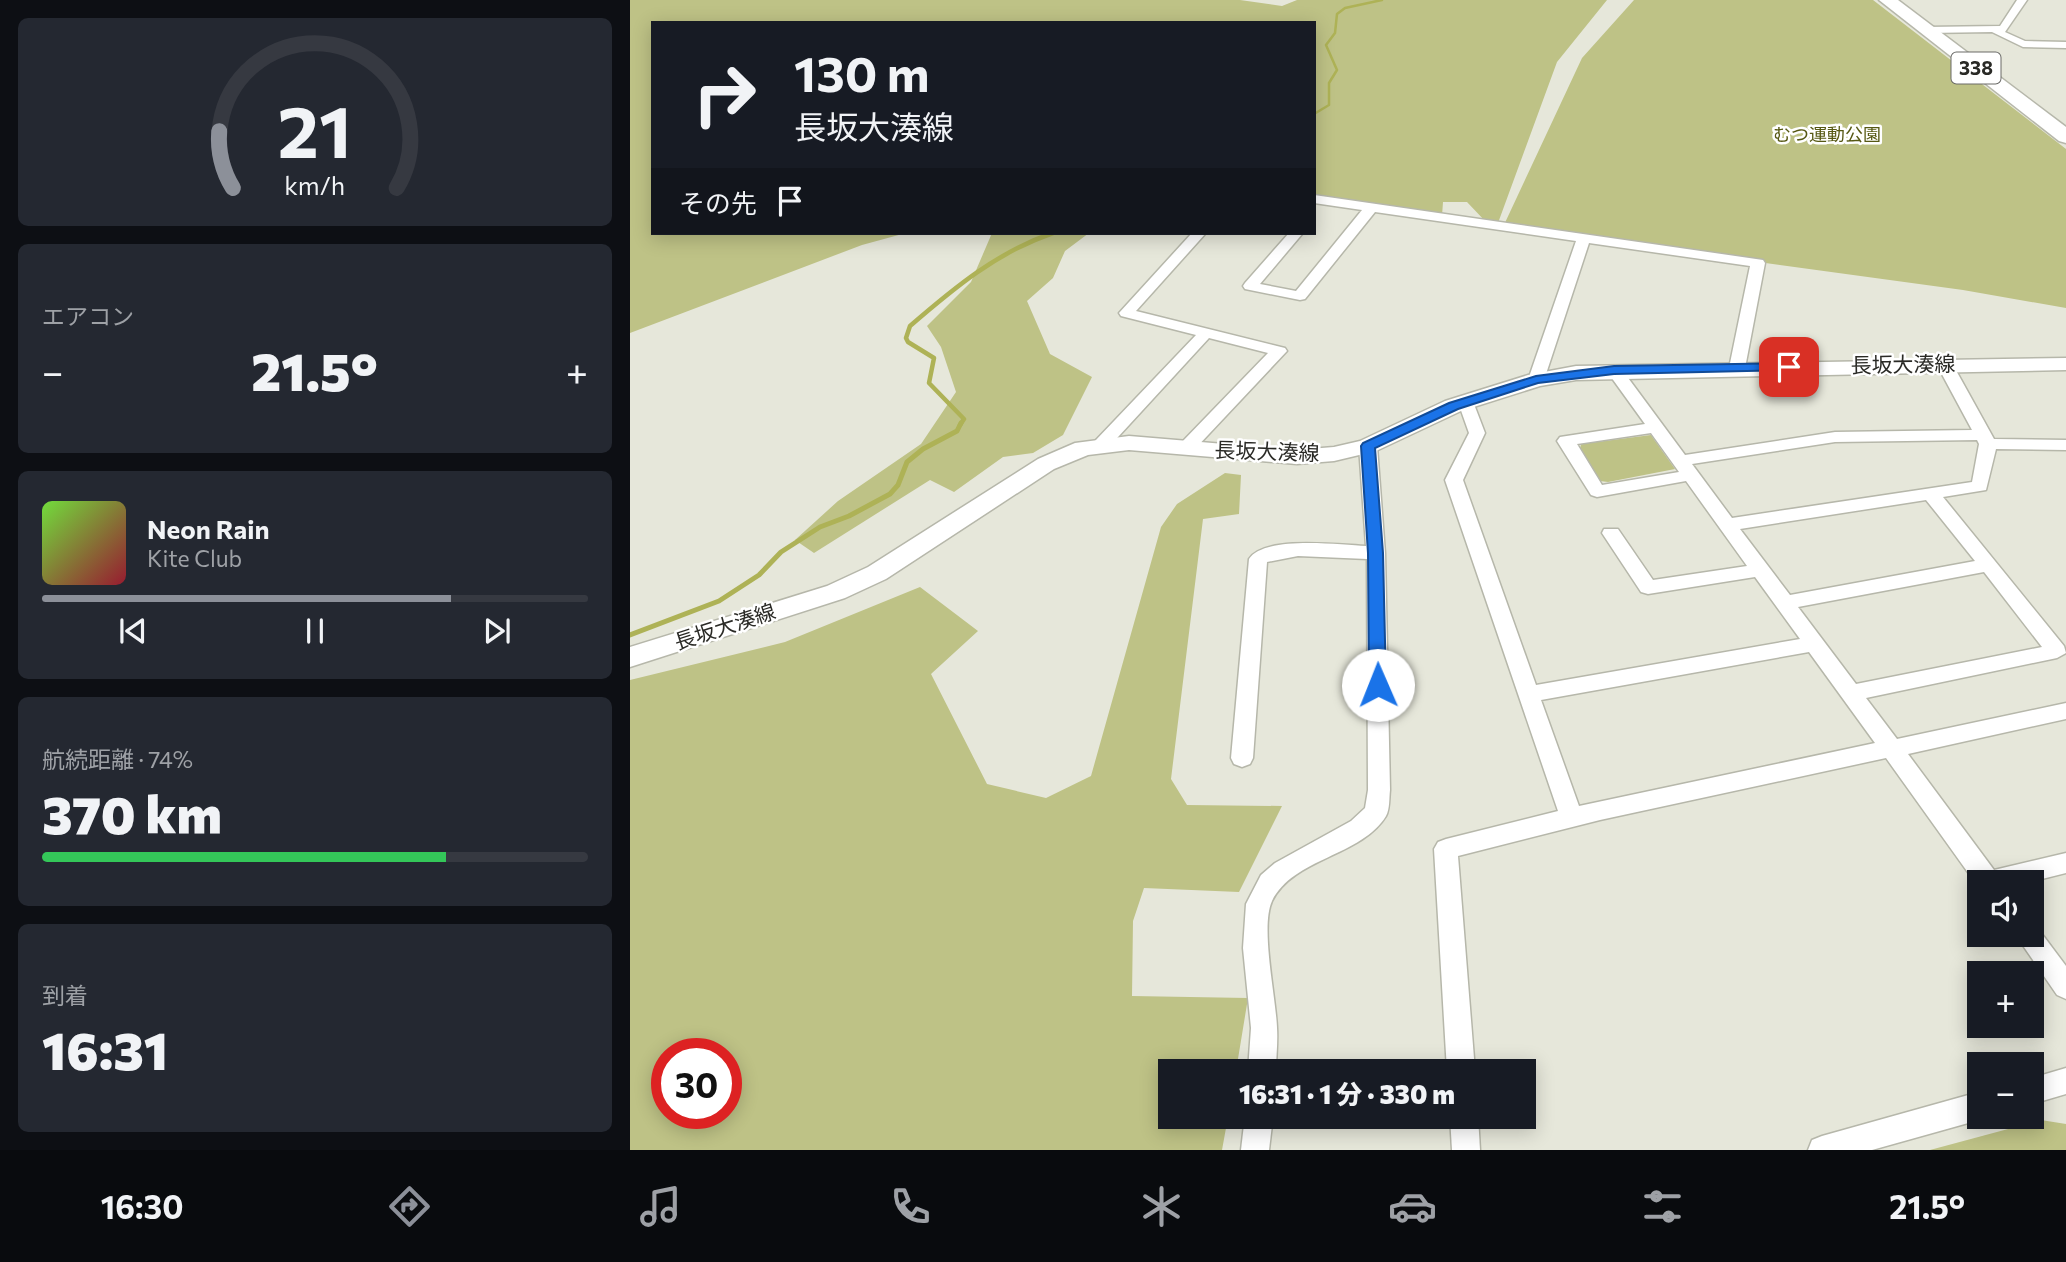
<!DOCTYPE html>
<html lang="ja">
<head>
<meta charset="utf-8">
<style>
	body { margin:0; font-family:Commissioner,"Noto Sans JP",sans-serif; background:#242831; color:#f1f3f6; height:100vh; display:flex; flex-direction:column; font-size:26px; white-space:nowrap }
	* { box-sizing:border-box; margin:0 }
	p { font-size:23px; color:#9ea1a6 }
	.icon { flex:none; width:38px; height:38px; fill:none; stroke:currentColor; stroke-width:2; stroke-linecap:round; stroke-linejoin:round }
	.map { position:relative; flex:1; overflow:hidden }
	.panel { display:flex; flex-direction:column; gap:18px; padding:18px; background:#0d0f14; width:630px }
	.panel>* { flex:none }
	.top-card { position:absolute; left:21px; top:21px; width:665px; height:214px; border-radius:0px; box-shadow:0 4px 18px #0003; background:#171b24; color:#f1f3f6; overflow:hidden }
	.controls { position:absolute; left:1337px; top:870px; display:grid; gap:14px }
	.controls a { display:grid; place-items:center; width:77px; height:77px; border-radius:0px; background:#171b24; box-shadow:0 4px 18px #0003; font-size:35px }
	.speed { position:absolute; left:21px; top:1038px; display:flex; gap:14px; font-size:35px; font-weight:700; text-align:center }
	.speed>* { display:grid; place-content:center; width:91px; height:91px; border-radius:50%; background:#171b24; box-shadow:0 4px 18px #0003; line-height:1 }
	.speed .limit { border:10px solid #d22; background:#fff; color:#111 }
	.pin { position:absolute; display:grid; place-items:center; width:60px; height:60px; color:#fff; margin:-30px; border-radius:14px; box-shadow:0 4px 10px #0006 }
	.me { position:absolute; width:77px; margin:-38px; rotate:359deg; stroke-linejoin:round; filter:drop-shadow(0 0 5px #0008) }
	.turn { display:flex; align-items:center; gap:24px; height:147px; padding:0 28px; font-size:32px }
	.turn .icon { width:91px; height:91px; stroke-width:2.5 }
	.turn b { display:block; font-size:49px; line-height:60px }
	.then { display:flex; align-items:center; height:66px; padding:0 28px; background:#0003; gap:14px; font-size:26px }
	.big { font-size:52px; font-weight:800; line-height:1.1 }
	.panel .widget { flex:1; display:flex; flex-direction:column; justify-content:center; gap:10px; min-width:0; padding:0 24px; border-radius:10px; background:#242831 }
	.panel .dial { align-items:center; gap:0 }
	.dial svg { height:182px; overflow:visible; fill:none; stroke:#363941; stroke-width:7; stroke-linecap:round; text-anchor:middle }
	.dial text { fill:#f1f3f6; stroke:none }
	.song { display:flex; align-items:center; gap:21px }
	.cover { width:84px; height:84px; border-radius:10px; background:linear-gradient(135deg,hsl(100 70% 55%),hsl(350 70% 35%)) }
	.played { height:7px; border-radius:4px; background:linear-gradient(90deg,#8c9099 75%,#363941 75%) }
	.keys { display:flex; justify-content:space-around; direction:ltr }
	.heat { display:flex; justify-content:space-between; align-items:center; font-size:38px; direction:ltr }
	.charge { height:10px; border-radius:5px; background:linear-gradient(90deg,#34c759 74%,#363941 0) }
	.trip { position:absolute; left:528px; top:1059px; width:378px; height:70px; border-radius:0px; background:#171b24; box-shadow:0 4px 18px #0003; font-weight:800; line-height:70px; text-align:center }
	.menu { display:flex; height:112px; justify-content:space-around; align-items:center; background:#090b0e; color:#9ea1a6 }
	.menu .icon { width:49px; height:49px }
	.menu .active { color:#8c9099 }
	.menu b { font-size:32px; color:#f1f3f6 }
	main { display:flex; flex:1; min-height:0 }
	.map>svg:first-child { display:block }
	.green { fill:#bec286; fill-rule:evenodd }
	.lines { fill:none; stroke-linecap:round; stroke-linejoin:round }
	.stream-far2 { stroke:#aeb256; stroke-width:2.5 }
	.stream-far1 { stroke:#aeb256; stroke-width:4.5 }
	.stream { stroke:#aeb256; stroke-width:5 }
	.street-casing { stroke:#b6b7aa; stroke-width:3 }
	.secondary-casing { stroke:#b6b7aa; stroke-width:3 }
	.highway-casing { stroke:#b6b7aa; stroke-width:3 }
	.street { fill:#fff; fill-rule:evenodd }
	.secondary { fill:#fff; fill-rule:evenodd }
	.highway { fill:#fff; fill-rule:evenodd }
	.route { fill:#1a73e8; stroke:#114b97; stroke-width:2 }
	.labels { text-anchor:middle; stroke-width:5; stroke-linejoin:round; paint-order:stroke }
	.far-park-label { font-size:18px; fill:#565813; stroke:#fff }
	.shield { fill:#fff; stroke:#6a6a67; stroke-width:2 }
	.shield-label { font-size:19px; font-weight:bold; fill:#2a2a26 }
	.street-label { font-size:21px; fill:#2a2a26; stroke:#fff }
</style>
</head>
<body>
<main>
<section class="panel">
<div class="widget dial"><svg viewBox="0 0 100 80">
<path d="M14 69A42 42 0 1 1 86 69"/>
<path d="M14 69A42 42 0 0 1 8 44" stroke="#8c9099"/>
<text x="50" y="56" font-size="32" font-weight="700">21</text>
<text x="50" y="72" font-size="11">km/h</text>
</svg></div>
<div class="widget"><p>エアコン</p>
<div class="heat"><a>−</a><b class="big">21.5°</b><a>+</a></div>
</div>
<div class="widget">
<div class="song"><i class="cover"></i><div><b>Neon Rain</b><p>Kite Club</p></div></div>
<div class="played"></div>
<div class="keys"><svg class="icon" aria-label="previous" viewBox="0 0 24 24"><path d="M18 5L8 12l10 7zM5 5v14"/></svg><svg class="icon" aria-label="pause" viewBox="0 0 24 24"><path d="M8 5v14M16 5v14"/></svg><svg class="icon" aria-label="next" viewBox="0 0 24 24"><path d="M6 5l10 7-10 7zM19 5v14"/></svg></div>
</div>
<div class="widget"><p>航続距離 · 74%</p><b class="big">370 km</b><div class="charge"></div></div>
<div class="widget"><p>到着</p><b class="big">16:31</b></div>
</section>
<div class="map">
<svg width="1436" height="1150" viewBox="0 0 1436 1150">
	<rect width="100%" height="100%" fill="#e6e7da"/>
	<g class="green">
		<polygon points="0,0 610,0 652,6 667,0 977,0 927,62 868,223 856,222 837,202 813,202 812,216 684,197 684,23 23,23 23,233 276,233 232,245 0,333"/>
		<polygon points="1004,0 1243,0 1436,149 1436,308 1333,290 873,227 952,58"/>
		<polygon points="362,233 459,233 435,251 423,278 397,301 420,354 462,377 433,435 403,453 373,457 324,492 300,480 184,553 165,540 208,501 291,444 326,392 311,347 297,326 341,282"/>
		<polygon points="1021,435 1045,469 978,482 970,481 950,450 951,444"/>
		<path d="M595,473l16,2 -2,39 -36,5 -32,260 16,26 95,1 -43,86 -95,-4 -11,33 -1,75 116,2 -12,73h-65v45l57,1 -6,33h-592v-470l155,-38 135,-55 58,44 -47,43 56,110 59,14 45,-22 70,-249 16,-23zM37,1054h59v59h-59z"/>
		<polygon points="1411,1120 1436,1124 1436,1150 1300,1150"/>
	</g>
	<g class="lines">
		<polyline class="stream-far2" points="684,114 699,105 699,83 707,70 696,45 705,33 707,14 715,8 752,0"/>
		<path class="stream-far1" d="M330,425l4,-6 -35,-36 5,-25 -26,-16 -2,-4 4,-12c44,-38 87,-74 143,-93"/>
		<polyline class="stream" points="0,635 89,601 129,575 151,552 190,527 219,516 260,494 268,485 277,462 293,449 327,431 331,423"/>
		<g class="street-casing">
			<g id="street">
				<polygon points="1387,0 1397,0 1375,32 1395,41 1436,42 1436,48 1393,47 1362,32 1297,33 1292,30 1297,27 1370,26"/>
				<polygon points="684,195 1133,260 1135,263 1115,368 1107,373 1099,368 1120,266 959,243 914,380 906,385 898,380 946,241 745,212 675,299 670,300 615,289 613,286 615,283 659,233 673,233 630,284 666,291 732,210 684,203"/>
				<polygon points="562,233 576,233 506,311 655,348 657,351 563,451 557,452 548,447 551,443 638,353 579,338 477,449 465,449 462,445 465,441 566,335 491,316 489,313"/>
				<path d="M1315,360l8,5 41,74 72,1v10l-70,-1 -10,41 -43,7 121,149 2,7 -9,5 -191,40 31,41 169,-36v16l-158,35 86,116 72,-17v20l-36,9h-51v6l-93,-130 -286,62 -142,36 17,215h-28l-13,-222 4,-7 8,-3 112,-28 -113,-331 24,-47 -11,-31 2,-3h12l13,34 -22,47 73,205 264,-46 -45,-62 -107,17 -7,-2 -39,-59 2,-4h14l35,51 94,-14 -61,-85 -89,16 -6,-2 -34,-54 3,-4 85,-13 -39,-54 2,-3h12l65,88 150,-23 137,-2 -35,-65zM1021,433l28,39 -77,13 -25,-41zM1347,440l2,4 -7,38 -240,36 -40,-54 143,-22zM1296,500l49,61 -185,34 -50,-66zM1354,572l58,75 -186,37 -58,-77zM1179,652l66,91 -296,63 -38,-106z"/>
				<path d="M738,441l9,5 8,107 5,237c-1,8 0,19 -4,26 -24,40 -93,42 -114,85 -12,26 4,97 5,127 1,14 -1,29 -1,43h-28l3,-43 -8,-80 3,-44 15,-29 14,-12 76,-42 14,-13 3,-18 -1,-231 -69,-3 -31,6 -14,196 -3,6 -8,3 -8,-3 -3,-6 18,-199c16,-24 91,-14 117,-13l-7,-100z"/>
				<polygon points="1402,925 1406,926 1436,966 1436,999 1427,995 1385,934 1402,934"/>
				<polygon points="1436,1068 1436,1094 1402,1104 1402,1078"/>
				<polygon points="1349,1092 1349,1116 1357,1116 1349,1120 1242,1150 1178,1150 1182,1140 1192,1136"/>
				<polygon points="615,1116 643,1116 639,1150 611,1150"/>
				<polygon points="820,1116 848,1116 850,1150 822,1150"/>
			</g>
		</g>
		<g class="secondary-casing">
			<polygon id="secondary" points="1436,358 1436,370 946,380 910,386 831,411 746,451 704,461 667,464 499,450 458,455 424,469 256,579 215,598 0,667 0,647 197,586 238,567 408,459 445,443 499,436 667,450 704,447 730,441 815,401 898,375 946,366"/>
		</g>
		<g class="highway-casing">
			<polygon id="highway" points="1249,0 1268,0 1436,127 1436,143 1429,141"/>
		</g>
		<use href="#street" class="street"/>
		<use href="#secondary" class="secondary"/>
		<use href="#highway" class="highway"/>
	</g>
	<polygon class="route" points="1159,363 1165,367 1163,370 984,374 908,383 828,409 745,448 753,553 756,685 754,689 741,689 739,685 738,553 731,446 733,443 819,403 906,376 984,366"/>
	<g class="labels">
		<g class="far-park-label">
			<text x="1197" y="141">むつ運動公園</text>
		</g>
		<rect class="shield" x="1321.5" y="52.5" width="49" height="31" rx="5"/>
		<g class="shield-label">
			<text x="1346" y="75">338</text>
		</g>
		<g class="street-label">
			<text transform="translate(1273 365) rotate(-1)" y="7">長坂大湊線</text>
			<text transform="translate(637 452) rotate(2)" y="7">長坂大湊線</text>
			<text transform="translate(95 627) rotate(-18)" y="7">長坂大湊線</text>
		</g>
	</g>
</svg>
<div class="controls">
<a><svg class="icon" aria-label="sound" viewBox="0 0 24 24"><path d="M4 9h4l5-4v14l-5-4H4zM17 9q2 3 0 6"/></svg></a>
<a>+</a>
<a>−</a>
</div>
<div class="speed"><div class="limit">30</div></div>
<div class="pin" style="left:1159px;top:367px;background:#d93025"><svg class="icon" aria-label="arrive" viewBox="0 0 24 24"><path d="M6 21V4h12l-3 4 3 4H6"/></svg></div>
<svg class="me" style="left:748px;top:685px" viewBox="-20 -20 40 40"><circle r="19" fill="#fff"/><path d="M0-13L10 11 0 6-10 11z" fill="#1a73e8"/></svg>
<div class="trip">16:31 · 1 分 · 330 m</div>
<div class="top-card">
<div class="turn"><svg class="icon" aria-label="right" viewBox="0 0 24 24"><path d="M7 20v-9h11M14 6l5 5-5 5"/></svg><div><b>130 m</b>長坂大湊線</div></div>
<div class="then">その先<svg class="icon" aria-label="arrive" viewBox="0 0 24 24"><path d="M6 21V4h12l-3 4 3 4H6"/></svg></div>
</div>
</div>
</main>
<nav class="menu">
<b>16:30</b>
<svg class="icon active" aria-label="directions" viewBox="0 0 24 24"><path d="M12 3l9 9-9 9-9-9zM9 14v-3h6M13 9l2 2-2 2"/></svg>
<svg class="icon" aria-label="music" viewBox="0 0 24 24"><path d="M9 18V5l10-2v13"/><circle cx="6" cy="18" r="3"/><circle cx="16" cy="16" r="3"/></svg>
<svg class="icon" aria-label="phone" viewBox="0 0 24 24"><path d="M5 4h4l2 5-3 2q2 4 5 5l2-3 5 2v4C11 20 4 13 5 4z"/></svg>
<svg class="icon" aria-label="climate" viewBox="0 0 24 24"><path d="M12 3v18M4 7l16 10M4 17L20 7"/></svg>
<svg class="icon" aria-label="car" viewBox="0 0 24 24"><path d="M5 17H2v-5l4-1 3-4h7l3 4 3 1v5h-3M9 17h6M6 11h13"/><circle cx="7" cy="17" r="2"/><circle cx="17" cy="17" r="2"/></svg>
<svg class="icon" aria-label="filters" viewBox="0 0 24 24"><path d="M4 7h16M4 17h16"/><circle cx="9" cy="7" r="2"/><circle cx="15" cy="17" r="2"/></svg>
<b>21.5°</b>
</nav>
</body>
</html>
